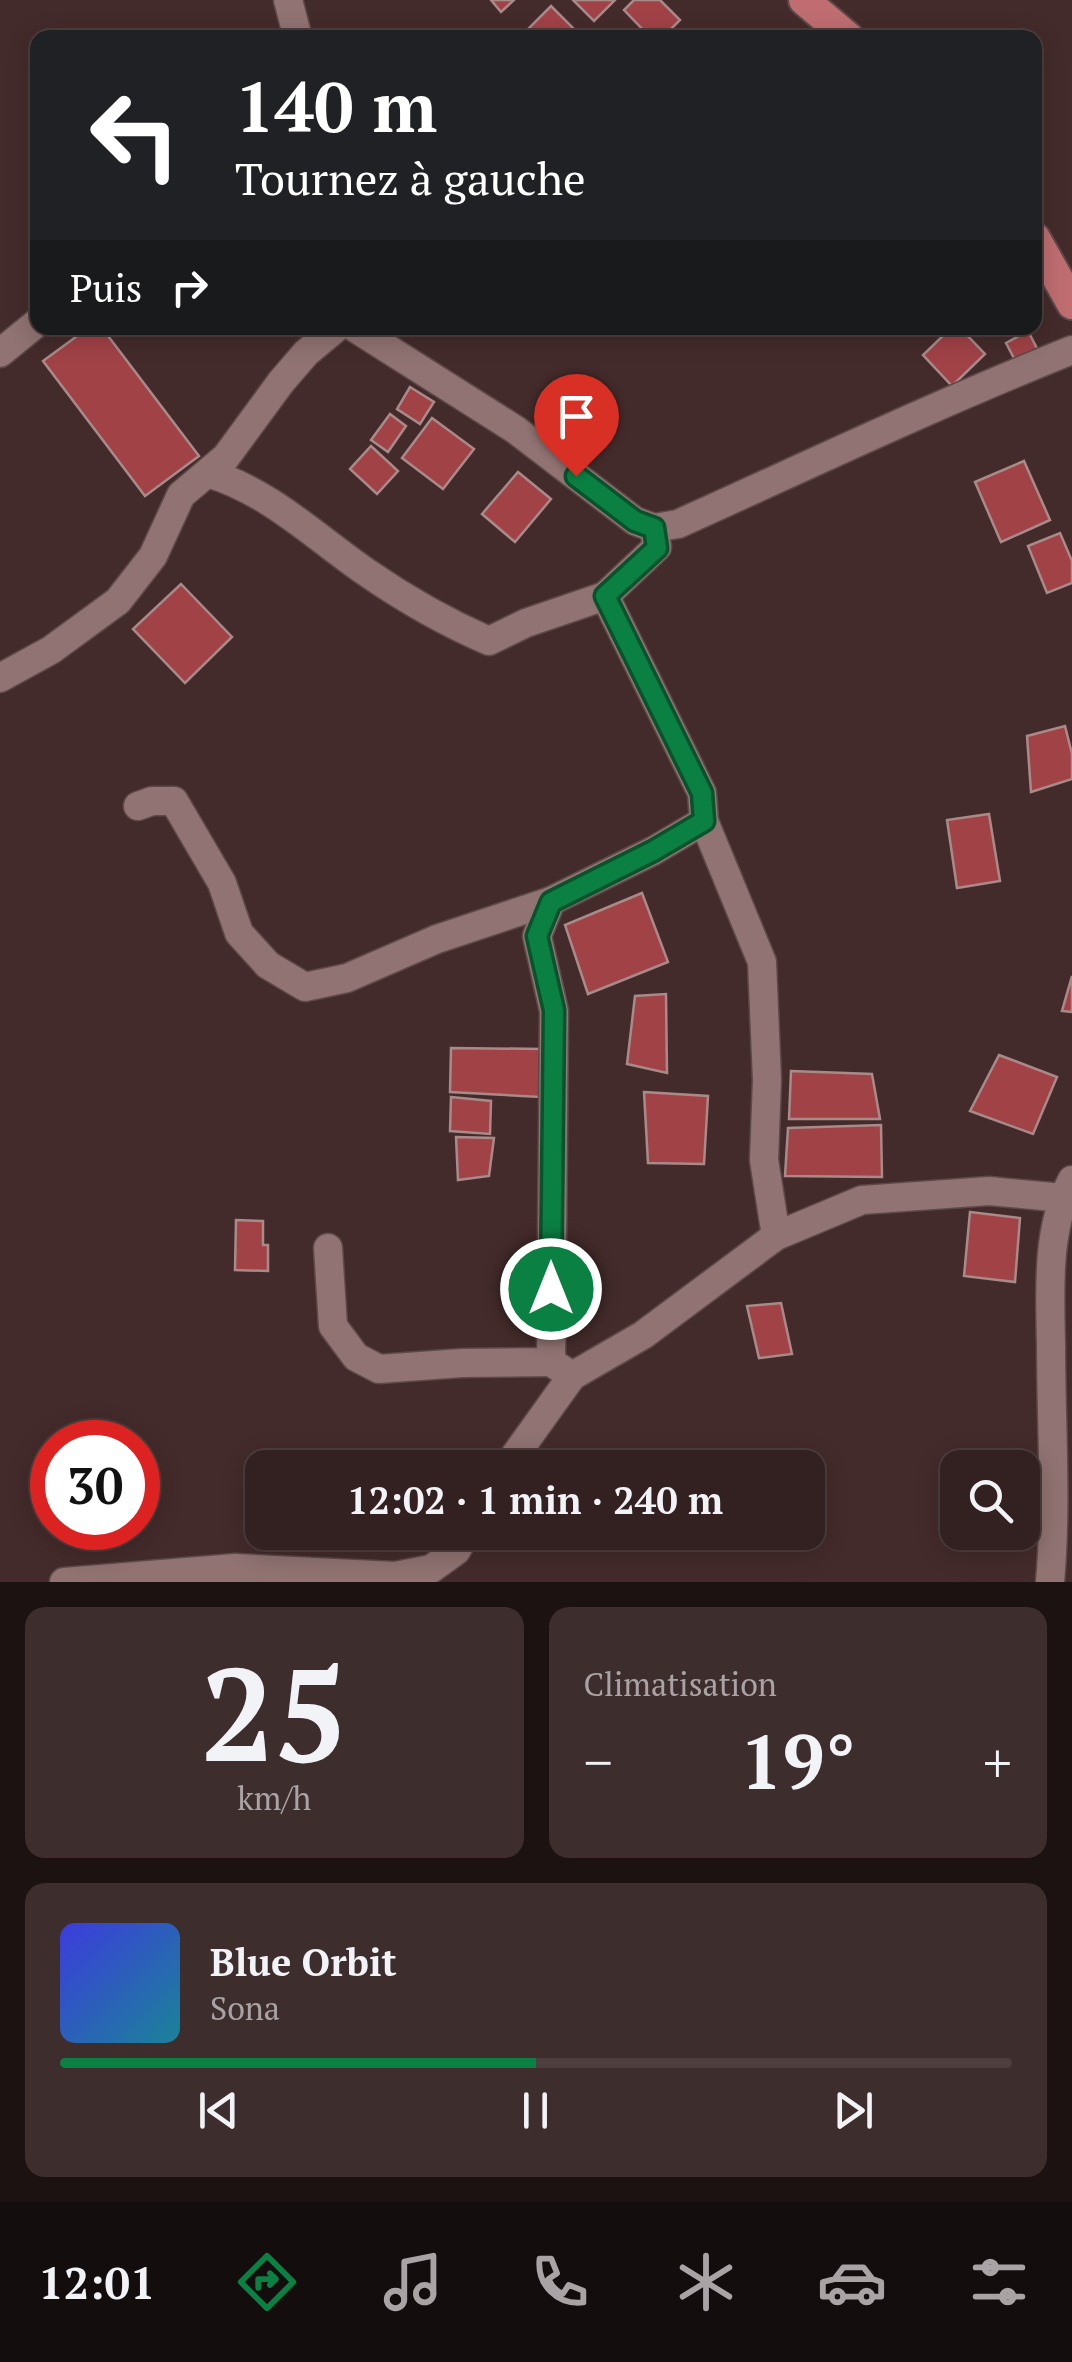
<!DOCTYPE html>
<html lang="fr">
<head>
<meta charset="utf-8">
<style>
	body { margin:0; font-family:"PT Serif",serif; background:#3e2d2d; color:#f1f3f6; height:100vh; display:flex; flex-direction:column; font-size:38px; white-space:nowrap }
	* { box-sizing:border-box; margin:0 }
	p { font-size:32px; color:#a9a3a5 }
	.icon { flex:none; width:55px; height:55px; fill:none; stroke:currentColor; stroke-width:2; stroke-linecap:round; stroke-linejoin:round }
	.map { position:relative; height:1582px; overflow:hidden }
	.details { display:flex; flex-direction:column; gap:25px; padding:25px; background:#1c1212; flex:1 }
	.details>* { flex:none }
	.banner { position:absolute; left:30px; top:30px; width:1012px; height:305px; border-radius:20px; box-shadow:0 5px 25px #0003,0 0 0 2px #4e3e3e; background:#202124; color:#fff; overflow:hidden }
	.controls { position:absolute; left:940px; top:1450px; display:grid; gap:20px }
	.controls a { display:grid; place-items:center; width:100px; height:100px; border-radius:20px; background:#332020; box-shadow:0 5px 25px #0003,0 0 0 2px #4e3e3e; font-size:50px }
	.speed { position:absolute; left:30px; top:1420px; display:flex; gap:20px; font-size:50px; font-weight:700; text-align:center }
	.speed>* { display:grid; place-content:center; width:130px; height:130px; border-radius:50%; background:#332020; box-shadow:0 5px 25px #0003,0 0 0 2px #4e3e3e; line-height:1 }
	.speed .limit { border:15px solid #d22; background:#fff; color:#111 }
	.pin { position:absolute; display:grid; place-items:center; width:85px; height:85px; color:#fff; margin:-102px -42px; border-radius:50% 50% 50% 0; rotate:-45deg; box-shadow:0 0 10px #0007 }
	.pin .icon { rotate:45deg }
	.me { position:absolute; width:110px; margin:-55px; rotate:0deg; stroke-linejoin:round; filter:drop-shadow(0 0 8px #0008) }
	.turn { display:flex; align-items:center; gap:35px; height:210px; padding:0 40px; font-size:45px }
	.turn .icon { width:130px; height:130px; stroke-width:2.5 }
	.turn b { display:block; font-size:70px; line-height:85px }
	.then { display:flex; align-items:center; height:95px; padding:0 40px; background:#0003; gap:20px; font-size:38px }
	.big { font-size:75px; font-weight:700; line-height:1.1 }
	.details .tile { flex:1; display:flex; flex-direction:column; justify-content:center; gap:15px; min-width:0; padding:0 35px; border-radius:20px; background:#3e2d2d }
	.details .dial { align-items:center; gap:0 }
	.dial b { font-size:130px; line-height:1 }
	.song { display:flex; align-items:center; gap:30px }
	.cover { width:120px; height:120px; border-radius:15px; background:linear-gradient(135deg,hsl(240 70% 55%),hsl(190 70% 35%)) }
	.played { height:10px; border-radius:5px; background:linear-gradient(90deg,#0b8043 50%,#4e3e3e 50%) }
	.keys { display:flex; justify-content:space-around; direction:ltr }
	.heat { display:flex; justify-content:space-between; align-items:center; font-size:55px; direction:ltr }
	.details .tiles { flex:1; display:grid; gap:25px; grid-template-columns:1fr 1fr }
	.tile:last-child { grid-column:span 2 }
	.trip { position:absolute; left:245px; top:1450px; width:580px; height:100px; border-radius:20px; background:#332020; box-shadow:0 5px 25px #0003,0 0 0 2px #4e3e3e; font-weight:700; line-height:100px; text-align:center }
	.dock { display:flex; height:160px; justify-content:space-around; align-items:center; background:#140d0d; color:#a9a3a5 }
	.dock .icon { width:70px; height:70px }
	.dock .current { color:#0b8043 }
	.dock b { font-size:45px; color:#f1f3f6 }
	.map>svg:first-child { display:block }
	.building { fill:#a14247; stroke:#a88a89; stroke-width:2.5 }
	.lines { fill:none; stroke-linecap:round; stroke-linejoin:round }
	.minor-casing { stroke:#5e4949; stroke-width:31 }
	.major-casing { stroke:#5e4949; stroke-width:34 }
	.minor { stroke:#907372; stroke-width:28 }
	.major { stroke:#bf6d70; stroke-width:30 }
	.route-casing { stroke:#07532c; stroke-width:25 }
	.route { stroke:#0b8043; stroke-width:18 }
</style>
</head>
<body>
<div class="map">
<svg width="1072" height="1582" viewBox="0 0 1072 1582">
	<rect width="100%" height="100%" fill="#442b2b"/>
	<g class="building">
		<polygon points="491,0 514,0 501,12"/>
		<polygon points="573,0 615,0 594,21"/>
		<polygon points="634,0 660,0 680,20 662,38 651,38 624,10"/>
		<polygon points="551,6 583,38 538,38 529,28"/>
		<polygon points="88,328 102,328 199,456 145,496 43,361"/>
		<polygon points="951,328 960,328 985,354 952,386 923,355"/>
		<polygon points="1028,331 1041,356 1019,368 1006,343"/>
		<polygon points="410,387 434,402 420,424 397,409"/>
		<polygon points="390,414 406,426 388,452 371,440"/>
		<polygon points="432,418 474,449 443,489 402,458"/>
		<polygon points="371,446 398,471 377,494 350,469"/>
		<polygon points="1024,461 1050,520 1001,542 975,482"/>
		<polygon points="518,472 551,499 515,542 482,514"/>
		<polygon points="1060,533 1072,561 1072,583 1047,593 1028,546"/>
		<polygon points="181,584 232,637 185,683 133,629"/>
		<polygon points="1065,726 1072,754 1072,779 1031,792 1027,736"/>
		<polygon points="989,814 1000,881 957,888 947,820"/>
		<polygon points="642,893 668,962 588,994 565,925"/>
		<polygon points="1072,976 1072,1012 1062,1011"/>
		<polygon points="666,994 667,1073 627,1064 635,996"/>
		<polygon points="451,1048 543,1049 540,1097 450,1092"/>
		<polygon points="999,1055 1057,1077 1033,1134 970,1111"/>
		<polygon points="791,1071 872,1074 880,1119 789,1119"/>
		<polygon points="644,1092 708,1096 704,1164 648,1163"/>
		<polygon points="451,1097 491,1101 490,1134 450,1131"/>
		<polygon points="881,1125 882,1177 785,1176 788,1128"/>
		<polygon points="456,1137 494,1138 489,1176 458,1180"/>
		<polygon points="970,1212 1020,1218 1015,1282 964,1276"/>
		<polygon points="236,1220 263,1221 263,1245 268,1245 268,1271 235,1270"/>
		<polygon points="781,1303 792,1354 759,1358 747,1306"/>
	</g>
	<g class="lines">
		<g class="minor-casing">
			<g id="minor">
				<polyline points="288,0 298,38"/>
				<path d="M355,328l161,102 119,91 19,7 24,-4c131,-59 261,-121 394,-174"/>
				<polyline points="0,353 38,322"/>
				<path d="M208,473c62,19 106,63 158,99 39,27 79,50 123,69l37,-18 79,-27"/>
				<polyline points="654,528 657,547 605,596 702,793 704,821 762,962 767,1080 764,1160 776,1236"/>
				<polyline points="0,678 51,650 118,601 153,556 181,495 226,457 281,382 306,353 336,328"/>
				<polyline points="138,806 152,801 174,801 222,883 239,933 268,965 305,987 347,978 437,939 551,901"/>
				<polyline points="328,1248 333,1326 356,1357 379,1369 462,1363 551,1362"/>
				<polyline points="572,1376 551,1362 554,1011 537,936 551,901 653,851 704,821"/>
				<polyline points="506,1468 572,1376 643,1335 776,1236 862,1200 989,1191 1063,1198"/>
				<polyline points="64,1582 235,1568 395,1576 431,1569 456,1551 467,1532"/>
				<path d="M1050,1582c7,-79 1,-158 1,-237 -1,-54 -5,-116 21,-165"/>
			</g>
		</g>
		<g class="major-casing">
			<g id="major">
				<polyline points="804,0 849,38"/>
				<polyline points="1035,238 1072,304"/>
			</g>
		</g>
		<use href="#minor" class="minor"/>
		<use href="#major" class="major"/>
	</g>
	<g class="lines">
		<g class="route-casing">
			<polyline id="route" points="551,1289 554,1010 537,936 551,902 653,851 704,821 702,793 605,596 657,548 654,528 635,521 576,476"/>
		</g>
		<use href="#route" class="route"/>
	</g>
</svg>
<div class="controls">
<a><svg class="icon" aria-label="search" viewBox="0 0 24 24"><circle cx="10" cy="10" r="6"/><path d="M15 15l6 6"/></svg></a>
</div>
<div class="speed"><div class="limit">30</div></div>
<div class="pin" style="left:576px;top:476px;background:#d93025"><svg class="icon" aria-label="arrive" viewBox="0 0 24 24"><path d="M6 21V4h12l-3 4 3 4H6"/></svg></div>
<svg class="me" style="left:551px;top:1289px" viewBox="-20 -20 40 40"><circle r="17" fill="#0b8043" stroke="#fff" stroke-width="3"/><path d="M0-11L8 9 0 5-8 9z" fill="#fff"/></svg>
<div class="trip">12:02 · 1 min · 240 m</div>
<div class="banner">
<div class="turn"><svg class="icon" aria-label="left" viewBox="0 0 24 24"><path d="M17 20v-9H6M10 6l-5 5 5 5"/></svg><div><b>140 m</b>Tournez à gauche</div></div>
<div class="then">Puis<svg class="icon" aria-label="right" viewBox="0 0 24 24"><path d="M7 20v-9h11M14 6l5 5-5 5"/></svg></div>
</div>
</div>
<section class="details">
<div class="tiles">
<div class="tile dial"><b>25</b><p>km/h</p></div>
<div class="tile"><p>Climatisation</p>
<div class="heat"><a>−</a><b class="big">19°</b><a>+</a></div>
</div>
<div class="tile">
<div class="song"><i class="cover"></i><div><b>Blue Orbit</b><p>Sona</p></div></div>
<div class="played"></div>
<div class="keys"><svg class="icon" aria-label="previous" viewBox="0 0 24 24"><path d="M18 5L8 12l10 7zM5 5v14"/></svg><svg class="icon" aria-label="pause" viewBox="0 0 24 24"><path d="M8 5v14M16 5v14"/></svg><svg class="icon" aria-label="next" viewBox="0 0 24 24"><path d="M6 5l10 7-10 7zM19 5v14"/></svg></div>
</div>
</div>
</section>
<nav class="dock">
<b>12:01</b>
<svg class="icon current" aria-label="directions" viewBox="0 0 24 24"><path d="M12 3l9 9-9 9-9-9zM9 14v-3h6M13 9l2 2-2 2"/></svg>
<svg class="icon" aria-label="music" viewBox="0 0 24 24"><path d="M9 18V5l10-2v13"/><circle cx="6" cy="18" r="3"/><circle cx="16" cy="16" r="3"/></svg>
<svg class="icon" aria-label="phone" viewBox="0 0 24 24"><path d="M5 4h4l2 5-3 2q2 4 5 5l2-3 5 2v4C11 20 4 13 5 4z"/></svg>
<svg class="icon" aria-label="climate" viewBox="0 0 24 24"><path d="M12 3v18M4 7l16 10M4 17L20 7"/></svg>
<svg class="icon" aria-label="car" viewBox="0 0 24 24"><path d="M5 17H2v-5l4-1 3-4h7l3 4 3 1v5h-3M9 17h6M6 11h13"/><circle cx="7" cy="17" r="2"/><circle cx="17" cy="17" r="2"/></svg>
<svg class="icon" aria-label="filters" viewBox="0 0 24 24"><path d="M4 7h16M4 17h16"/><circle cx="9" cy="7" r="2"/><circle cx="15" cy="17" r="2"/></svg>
</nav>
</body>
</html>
